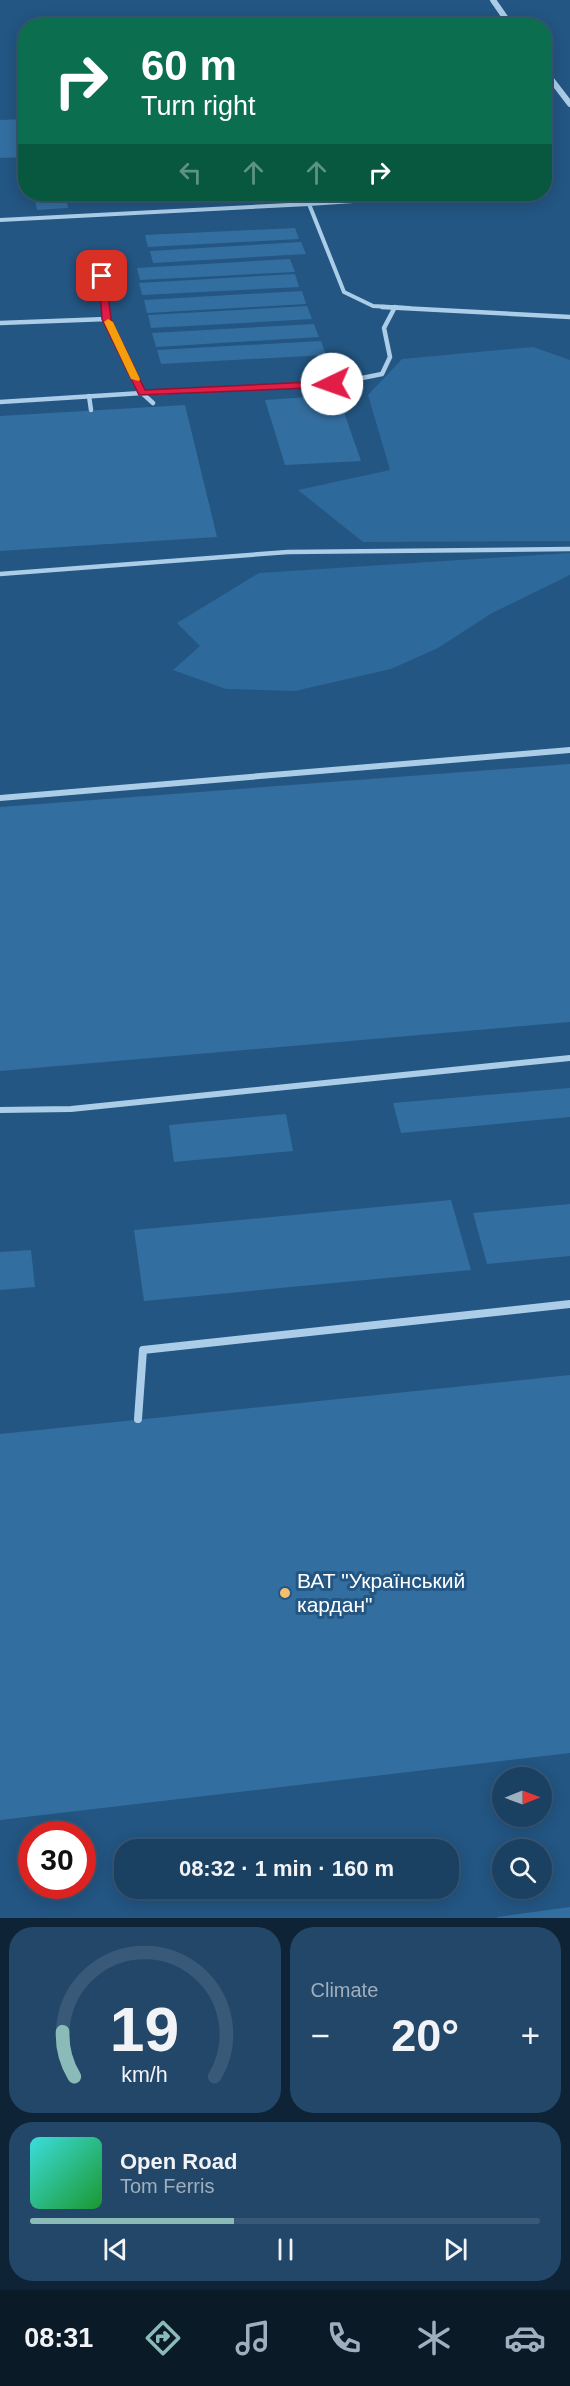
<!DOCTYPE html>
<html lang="en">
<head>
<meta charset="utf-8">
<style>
	body { margin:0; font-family:Helvetica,sans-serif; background:#234768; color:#f1f3f6; height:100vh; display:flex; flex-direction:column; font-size:22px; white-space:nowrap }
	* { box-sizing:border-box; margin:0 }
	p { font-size:20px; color:#9fafbe }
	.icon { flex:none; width:33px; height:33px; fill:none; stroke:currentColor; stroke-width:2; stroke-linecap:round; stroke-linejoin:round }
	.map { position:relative; height:1918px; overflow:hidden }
	.details { display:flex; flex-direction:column; gap:9px; padding:9px; background:#0e2336; flex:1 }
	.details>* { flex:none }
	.banner { position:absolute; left:18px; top:18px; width:534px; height:183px; border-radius:24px; box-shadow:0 3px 15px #0003,0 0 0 2px #385977; background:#0b6e4f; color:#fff; overflow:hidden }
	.needle { width:39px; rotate:89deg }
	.fabs { position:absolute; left:492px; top:1767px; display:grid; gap:12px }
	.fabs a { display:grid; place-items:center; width:60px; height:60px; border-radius:50%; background:#1a4062; box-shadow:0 3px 15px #0003,0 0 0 2px #385977; font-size:30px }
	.speed { position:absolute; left:18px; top:1821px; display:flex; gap:12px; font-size:30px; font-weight:700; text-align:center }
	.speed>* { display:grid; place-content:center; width:78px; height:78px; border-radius:50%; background:#1a4062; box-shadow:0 3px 15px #0003,0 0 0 2px #385977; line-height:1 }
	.speed .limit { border:9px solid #d22; background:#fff; color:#111 }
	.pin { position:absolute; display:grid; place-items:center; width:51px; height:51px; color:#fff; margin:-26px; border-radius:12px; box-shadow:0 3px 9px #0006 }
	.me { position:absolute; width:66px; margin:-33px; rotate:267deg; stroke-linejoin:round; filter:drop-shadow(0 0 4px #0008) }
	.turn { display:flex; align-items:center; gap:21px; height:126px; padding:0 24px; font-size:27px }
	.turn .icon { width:78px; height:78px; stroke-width:2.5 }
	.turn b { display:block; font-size:42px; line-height:51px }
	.lanes { display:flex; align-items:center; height:57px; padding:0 24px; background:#0003; justify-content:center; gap:30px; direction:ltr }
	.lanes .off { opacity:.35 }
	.big { font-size:45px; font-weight:600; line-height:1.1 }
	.details .widget { flex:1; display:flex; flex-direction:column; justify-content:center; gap:9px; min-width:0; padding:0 21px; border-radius:24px; background:#234768 }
	.details .dial { align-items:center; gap:0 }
	.dial svg { height:156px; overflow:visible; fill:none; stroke:#385977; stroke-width:7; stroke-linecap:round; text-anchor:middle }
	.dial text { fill:#f1f3f6; stroke:none }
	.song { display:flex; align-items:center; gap:18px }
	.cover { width:72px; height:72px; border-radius:9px; background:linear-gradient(135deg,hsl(180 70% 55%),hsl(130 70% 35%)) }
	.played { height:6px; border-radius:3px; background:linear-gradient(90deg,#8bbbb9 40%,#385977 40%) }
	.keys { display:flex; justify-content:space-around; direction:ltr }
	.heat { display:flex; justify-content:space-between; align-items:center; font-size:33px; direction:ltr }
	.details .tiles { flex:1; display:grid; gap:9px; grid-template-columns:1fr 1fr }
	.widget:last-child { grid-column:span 2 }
	.trip { position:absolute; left:114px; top:1839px; width:345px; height:60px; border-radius:24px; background:#1a4062; box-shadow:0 3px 15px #0003,0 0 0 2px #385977; font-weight:600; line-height:60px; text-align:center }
	.menu { display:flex; height:96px; justify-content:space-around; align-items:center; background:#0a1a27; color:#9fafbe }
	.menu .icon { width:42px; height:42px }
	.menu .active { color:#8bbbb9 }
	.menu b { font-size:27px; color:#f1f3f6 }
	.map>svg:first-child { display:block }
	.green { fill:#2d699b }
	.building { fill:#336ea0 }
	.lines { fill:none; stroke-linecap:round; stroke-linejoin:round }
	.minor-far3 { stroke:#abcde8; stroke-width:4 }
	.minor-far2 { stroke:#abcde8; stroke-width:4.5 }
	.minor-far1 { stroke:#abcde8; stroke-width:6 }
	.minor { stroke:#abcde8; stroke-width:8 }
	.tertiary { stroke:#abcde8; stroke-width:6 }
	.route { fill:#e11d48; stroke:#92132f; stroke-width:1.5 }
	.slow { fill:#f59e0b }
	.poi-dot { fill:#f3bf6e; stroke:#235683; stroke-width:2 }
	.labels { text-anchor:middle; stroke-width:6; stroke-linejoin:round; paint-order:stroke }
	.near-poi-label { font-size:21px; fill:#fff; stroke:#235683; text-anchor:start }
</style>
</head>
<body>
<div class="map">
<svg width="570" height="1918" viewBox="0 0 570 1918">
	<rect width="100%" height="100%" fill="#235683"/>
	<g class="green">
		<polygon points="533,347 570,360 570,541 363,542 298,490 390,470 368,395 402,359"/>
		<polygon points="570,553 570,575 492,613 438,648 391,669 295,691 226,689 173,670 200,646 177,623 259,573"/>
	</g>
	<g class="building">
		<polygon points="26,119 26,157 0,158 0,120"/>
		<polygon points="34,194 66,194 68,208 37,210"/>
		<polygon points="187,194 227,194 227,195 188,197"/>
		<polygon points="295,228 299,239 148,247 145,235"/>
		<polygon points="301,242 306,254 153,263 150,251"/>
		<polygon points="290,259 295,272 140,280 137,268"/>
		<polygon points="295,274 299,287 142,295 139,283"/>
		<polygon points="302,291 306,304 147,313 144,300"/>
		<polygon points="307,306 312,319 151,328 148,315"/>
		<polygon points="314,324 319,337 156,347 152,333"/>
		<polygon points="321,341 326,355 161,364 157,350"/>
		<polygon points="338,395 361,461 285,465 265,400"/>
		<polygon points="185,405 217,537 0,551 0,416"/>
		<polygon points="570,764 570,1022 0,1071 0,807"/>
		<polygon points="570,1088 570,1117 401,1133 393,1103"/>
		<polygon points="286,1114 293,1151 174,1162 169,1125"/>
		<polygon points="451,1200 471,1270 144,1301 134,1230"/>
		<polygon points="570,1204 570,1256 487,1264 473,1213"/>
		<polygon points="31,1250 35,1287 0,1290 0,1252"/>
		<polygon points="570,1375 570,1753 0,1820 0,1434"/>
		<polygon points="570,1907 570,1918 497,1918 497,1917"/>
	</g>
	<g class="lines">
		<g class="minor-far3">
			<polyline points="0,220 309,204"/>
			<polyline points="102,276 106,308"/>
			<polyline points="409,308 373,306 344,292 309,204 457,194"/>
		</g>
		<g class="minor-far2">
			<polyline points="106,307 107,319 142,393 332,384 382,374 390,357 384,328 395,307"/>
			<polyline points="382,307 570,317"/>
			<polyline points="0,323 107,319"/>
			<polyline points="89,396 91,410"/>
			<polyline points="0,402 142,393 153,403"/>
			<polyline points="0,574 288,552 570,549"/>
		</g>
		<g class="minor-far1">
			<polyline points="0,798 570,750"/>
			<polyline points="0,1110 71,1109 570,1058"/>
		</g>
		<polyline class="minor" points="138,1419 143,1350 570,1304"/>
		<g class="tertiary">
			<polyline points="493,0 511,26"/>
			<polyline points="544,70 570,104"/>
		</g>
	</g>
	<polygon class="route" points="99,274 106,276 111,319 145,390 332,381 336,384 332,387 139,395 102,319"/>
	<polygon class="slow" points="108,319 113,322 140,379 139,381 131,379 104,322"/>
	<circle class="poi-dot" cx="285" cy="1593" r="6"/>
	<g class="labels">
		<g class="near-poi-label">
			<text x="297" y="1588">ВАТ "Український<tspan x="297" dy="24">кардан"</tspan></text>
		</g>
	</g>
</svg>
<div class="fabs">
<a><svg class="needle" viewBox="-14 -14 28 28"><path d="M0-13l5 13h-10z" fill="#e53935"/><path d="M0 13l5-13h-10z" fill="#9fafbe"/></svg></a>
<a><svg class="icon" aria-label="search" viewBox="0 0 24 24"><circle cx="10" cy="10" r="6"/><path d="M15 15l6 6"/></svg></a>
</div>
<div class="speed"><div class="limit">30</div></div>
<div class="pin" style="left:102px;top:276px;background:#d93025"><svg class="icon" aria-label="arrive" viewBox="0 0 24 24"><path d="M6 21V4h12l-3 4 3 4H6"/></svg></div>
<svg class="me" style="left:332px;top:384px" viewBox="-20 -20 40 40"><circle r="19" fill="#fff"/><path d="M0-13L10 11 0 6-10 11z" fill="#e11d48"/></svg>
<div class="trip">08:32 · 1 min · 160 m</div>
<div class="banner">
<div class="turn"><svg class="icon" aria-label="right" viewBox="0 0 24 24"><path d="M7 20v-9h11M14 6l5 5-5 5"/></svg><div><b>60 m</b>Turn right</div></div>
<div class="lanes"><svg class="icon off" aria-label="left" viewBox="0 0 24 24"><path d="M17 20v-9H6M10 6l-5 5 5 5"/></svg><svg class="icon off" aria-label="ahead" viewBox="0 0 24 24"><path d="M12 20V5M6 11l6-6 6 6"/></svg><svg class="icon off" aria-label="ahead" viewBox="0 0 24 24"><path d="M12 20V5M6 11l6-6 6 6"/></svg><svg class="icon" aria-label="right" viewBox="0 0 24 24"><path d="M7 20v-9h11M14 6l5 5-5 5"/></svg></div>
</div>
</div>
<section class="details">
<div class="tiles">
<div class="widget dial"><svg viewBox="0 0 100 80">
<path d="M14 69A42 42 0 1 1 86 69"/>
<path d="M14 69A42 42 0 0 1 8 46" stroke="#8bbbb9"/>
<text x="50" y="56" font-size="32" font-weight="700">19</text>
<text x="50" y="72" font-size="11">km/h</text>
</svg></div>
<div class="widget"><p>Climate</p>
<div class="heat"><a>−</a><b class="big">20°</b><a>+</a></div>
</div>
<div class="widget">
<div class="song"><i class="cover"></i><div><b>Open Road</b><p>Tom Ferris</p></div></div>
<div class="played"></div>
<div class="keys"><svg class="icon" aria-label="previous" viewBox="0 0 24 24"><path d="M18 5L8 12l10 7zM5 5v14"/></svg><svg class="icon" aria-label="pause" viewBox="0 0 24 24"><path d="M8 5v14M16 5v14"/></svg><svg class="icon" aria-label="next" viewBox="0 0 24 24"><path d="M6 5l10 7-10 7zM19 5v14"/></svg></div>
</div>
</div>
</section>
<nav class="menu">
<b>08:31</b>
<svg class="icon active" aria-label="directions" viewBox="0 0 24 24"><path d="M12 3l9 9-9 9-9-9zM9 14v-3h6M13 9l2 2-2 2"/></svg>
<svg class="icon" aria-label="music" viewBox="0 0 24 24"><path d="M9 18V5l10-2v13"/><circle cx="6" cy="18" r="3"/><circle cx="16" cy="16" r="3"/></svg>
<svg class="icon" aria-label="phone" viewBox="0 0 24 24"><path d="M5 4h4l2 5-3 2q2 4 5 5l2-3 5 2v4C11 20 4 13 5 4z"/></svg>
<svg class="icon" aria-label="climate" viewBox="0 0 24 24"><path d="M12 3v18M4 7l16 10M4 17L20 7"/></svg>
<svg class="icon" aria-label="car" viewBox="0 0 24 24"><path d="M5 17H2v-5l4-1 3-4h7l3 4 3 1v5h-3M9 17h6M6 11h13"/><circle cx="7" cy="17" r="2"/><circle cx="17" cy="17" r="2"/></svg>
</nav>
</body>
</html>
